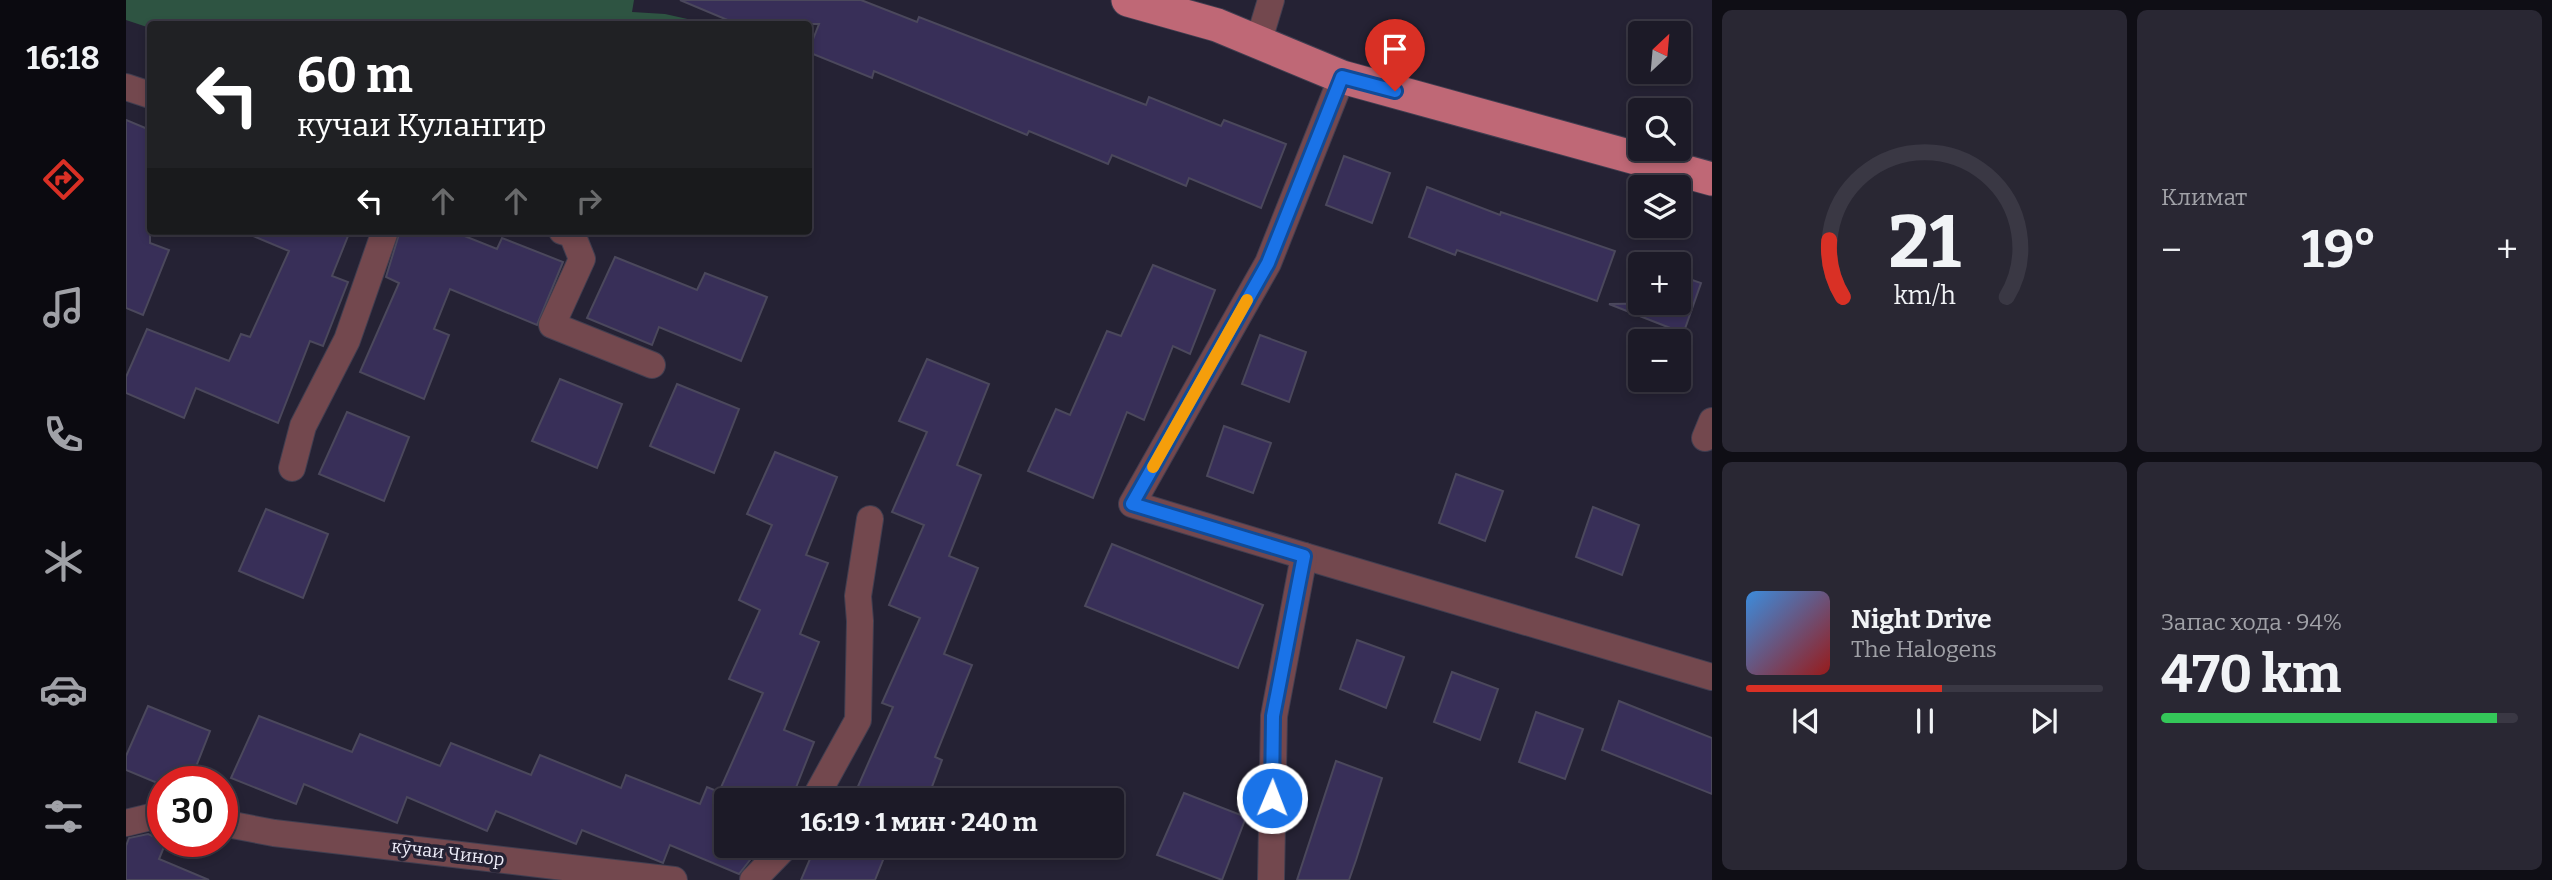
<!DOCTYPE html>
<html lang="ru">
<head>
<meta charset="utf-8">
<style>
	body { margin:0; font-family:Bitter,serif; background:#292733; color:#f1f3f6; height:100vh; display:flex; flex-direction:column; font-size:26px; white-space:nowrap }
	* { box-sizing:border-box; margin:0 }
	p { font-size:23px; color:#a0a1a7 }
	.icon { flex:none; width:38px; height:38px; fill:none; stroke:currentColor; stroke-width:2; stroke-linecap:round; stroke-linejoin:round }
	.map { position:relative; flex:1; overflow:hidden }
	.details { display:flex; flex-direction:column; gap:10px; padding:10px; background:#0f0e15; width:840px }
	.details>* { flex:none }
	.hud { position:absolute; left:21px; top:21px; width:665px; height:214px; border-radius:7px; box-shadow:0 4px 10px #0003,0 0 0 2px #3a3844; background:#202124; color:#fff; overflow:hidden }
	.needle { width:46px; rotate:26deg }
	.controls { position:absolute; left:1502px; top:21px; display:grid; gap:14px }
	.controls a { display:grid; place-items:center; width:63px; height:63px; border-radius:7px; background:#1c1a27; box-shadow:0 4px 10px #0003,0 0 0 2px #3a3844; font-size:35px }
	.speed { position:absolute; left:21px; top:766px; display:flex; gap:14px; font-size:35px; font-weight:700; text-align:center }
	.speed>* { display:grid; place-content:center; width:91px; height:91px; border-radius:50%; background:#1c1a27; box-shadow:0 4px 10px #0003,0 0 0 2px #3a3844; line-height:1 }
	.speed .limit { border:10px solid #d22; background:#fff; color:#111 }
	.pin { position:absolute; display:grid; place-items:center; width:60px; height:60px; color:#fff; margin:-72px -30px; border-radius:50% 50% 50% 0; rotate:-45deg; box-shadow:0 0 7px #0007 }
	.pin .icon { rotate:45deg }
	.me { position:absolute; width:77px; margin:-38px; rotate:1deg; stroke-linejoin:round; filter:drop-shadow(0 0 5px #0008) }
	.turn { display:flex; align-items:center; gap:24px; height:147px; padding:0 35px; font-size:32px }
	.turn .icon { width:91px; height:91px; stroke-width:2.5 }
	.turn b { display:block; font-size:49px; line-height:60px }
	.lanes { display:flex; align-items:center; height:66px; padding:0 35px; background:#0003; justify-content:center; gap:35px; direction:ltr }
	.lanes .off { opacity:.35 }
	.big { font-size:52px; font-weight:700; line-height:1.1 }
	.details .tile { flex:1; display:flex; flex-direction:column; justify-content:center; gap:10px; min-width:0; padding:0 24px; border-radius:10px; background:#292733 }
	.details .dial { align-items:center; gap:0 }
	.dial svg { height:182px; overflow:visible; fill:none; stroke:#3a3844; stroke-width:7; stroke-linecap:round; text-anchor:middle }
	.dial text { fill:#f1f3f6; stroke:none }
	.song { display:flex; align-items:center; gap:21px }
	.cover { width:84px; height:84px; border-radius:10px; background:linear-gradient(135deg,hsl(210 70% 55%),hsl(0 70% 35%)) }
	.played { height:7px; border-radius:4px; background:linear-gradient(90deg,#d93025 55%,#3a3844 55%) }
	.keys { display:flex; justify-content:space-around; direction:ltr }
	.heat { display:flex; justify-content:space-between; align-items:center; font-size:38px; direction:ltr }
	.charge { height:10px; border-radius:5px; background:linear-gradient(90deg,#34c759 94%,#3a3844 0) }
	.details .tiles { flex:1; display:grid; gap:10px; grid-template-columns:repeat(2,1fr) }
	.trip { position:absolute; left:588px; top:788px; width:410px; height:70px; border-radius:7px; background:#1c1a27; box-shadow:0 4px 10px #0003,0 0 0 2px #3a3844; font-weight:700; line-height:70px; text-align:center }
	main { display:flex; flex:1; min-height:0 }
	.tabs { display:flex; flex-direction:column; width:126px; justify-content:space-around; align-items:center; background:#0b0a10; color:#a0a1a7 }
	.tabs .icon { width:49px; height:49px }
	.tabs .active { color:#d93025 }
	.tabs b { font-size:32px; color:#f1f3f6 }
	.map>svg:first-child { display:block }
	.green { fill:#2e5442 }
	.building { fill:#382f58; stroke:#4b485c; stroke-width:2 }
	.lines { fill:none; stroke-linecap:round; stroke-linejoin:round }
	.minor-casing { stroke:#413e50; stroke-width:28 }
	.major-casing { stroke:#413e50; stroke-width:35 }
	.minor { stroke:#73484e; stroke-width:26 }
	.major { stroke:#bf6876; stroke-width:33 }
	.route-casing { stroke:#114b97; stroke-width:18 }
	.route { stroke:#1a73e8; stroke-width:12 }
	.slow { stroke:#f59e0b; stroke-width:12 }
	.labels { text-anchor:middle; stroke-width:7; stroke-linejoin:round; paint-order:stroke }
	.street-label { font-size:18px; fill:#eeedf9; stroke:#252234 }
</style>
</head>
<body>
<main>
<nav class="tabs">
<b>16:18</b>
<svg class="icon active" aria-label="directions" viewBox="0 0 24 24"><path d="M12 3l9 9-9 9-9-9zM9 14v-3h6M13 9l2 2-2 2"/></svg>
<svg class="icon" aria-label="music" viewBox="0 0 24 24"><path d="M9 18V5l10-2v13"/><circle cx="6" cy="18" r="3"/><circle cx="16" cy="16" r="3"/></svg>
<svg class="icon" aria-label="phone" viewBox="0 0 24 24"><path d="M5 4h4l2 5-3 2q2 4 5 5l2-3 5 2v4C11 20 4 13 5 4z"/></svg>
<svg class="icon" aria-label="climate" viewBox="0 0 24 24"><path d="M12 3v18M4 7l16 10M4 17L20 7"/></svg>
<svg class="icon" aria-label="car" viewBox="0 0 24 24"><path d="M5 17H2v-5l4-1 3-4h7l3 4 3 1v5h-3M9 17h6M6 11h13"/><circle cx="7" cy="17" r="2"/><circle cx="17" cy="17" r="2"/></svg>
<svg class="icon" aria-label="filters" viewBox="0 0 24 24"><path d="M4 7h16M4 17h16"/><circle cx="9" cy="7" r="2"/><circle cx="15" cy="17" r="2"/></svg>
</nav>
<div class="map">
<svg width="1586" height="880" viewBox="0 0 1586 880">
	<rect width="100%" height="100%" fill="#252234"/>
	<polygon class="green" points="0,0 508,0 506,12 539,14 584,24 24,24 24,28 0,20"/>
	<g class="building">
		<polygon points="554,0 735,0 791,22 793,17 1020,105 1023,97 1095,126 1098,120 1160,144 1135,208 1063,178 1060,186 986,155 982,164 903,131 901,135 748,71 746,78 682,52 693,24 611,24"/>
		<polygon points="0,120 24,130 24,243 43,250 17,315 0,308"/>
		<polygon points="1218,156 1264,173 1246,223 1200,205"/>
		<polygon points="1301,187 1374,215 1375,212 1489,251 1471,301 1331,250 1329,255 1283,237"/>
		<polygon points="115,231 224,231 206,276 222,282 197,346 184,341 152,423 70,388 58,418 0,393 0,377 21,329 103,361 115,334 124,337 163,251"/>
		<polygon points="274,231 326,231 371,249 376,238 437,262 411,325 324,289 308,329 323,335 298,399 234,372 273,283 260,277"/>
		<polygon points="489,257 571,290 579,273 641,297 615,361 533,327 526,345 461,318"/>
		<polygon points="1027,265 1089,290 1064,354 1047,346 1018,420 1001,412 967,498 902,471 930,409 944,415 981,331 995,336"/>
		<polygon points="1552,275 1575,283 1555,340 1552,340 1552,331 1483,304 1552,303"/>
		<polygon points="1134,335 1180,352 1163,402 1116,384"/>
		<polygon points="801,359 863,384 831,465 855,475 823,556 852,568 818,654 846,665 809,757 816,760 801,800 726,800 767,707 756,703 794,618 763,605 798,525 766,512 801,432 773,421"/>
		<polygon points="434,379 496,404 471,468 406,441"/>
		<polygon points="551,384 613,409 588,473 524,446"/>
		<polygon points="221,412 283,437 258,501 193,474"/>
		<polygon points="1098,426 1145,443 1127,493 1081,476"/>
		<polygon points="649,452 711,477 680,555 702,563 674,634 693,642 658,730 688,742 665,800 600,800 600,845 630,845 624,860 613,874 544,845 537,863 456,830 450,844 370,811 361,831 281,797 271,823 178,784 170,804 105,778 133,716 226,752 234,734 314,766 325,743 405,775 414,755 495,788 500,775 574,804 581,787 593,792 637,693 603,679 634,610 613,600 646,525 621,514"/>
		<polygon points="1330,474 1377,491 1359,541 1313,523"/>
		<polygon points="1467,507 1513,525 1496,575 1450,557"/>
		<polygon points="140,509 202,534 177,598 113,571"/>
		<polygon points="986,544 1137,605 1112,668 959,606"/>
		<polygon points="1231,640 1278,657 1260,708 1214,689"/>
		<polygon points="1326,672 1372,689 1354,740 1308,722"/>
		<polygon points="1493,701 1586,738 1586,794 1476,750"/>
		<polygon points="22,706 84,731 64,782 29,782 0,770 0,756"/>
		<polygon points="1410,712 1457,729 1439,779 1393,762"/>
		<polygon points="1210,761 1256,778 1230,860 1223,880 1171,880"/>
		<polygon points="1058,793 1120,817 1096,880 1031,855"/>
		<polygon points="22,834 40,842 33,859 83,880 0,880 0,846 3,838"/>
		<polygon points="690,845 763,845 749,880 675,880"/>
	</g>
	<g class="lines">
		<g class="minor-casing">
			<g id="minor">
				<polyline points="1133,40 1145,0"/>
				<polyline points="0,87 24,95"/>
				<polyline points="436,231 446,234 456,259 426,325 526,365"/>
				<polyline points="1579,438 1586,421"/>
				<polyline points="166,468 177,426 221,340 259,231"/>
				<polyline points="1178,556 1586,677"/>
				<polyline points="688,800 732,720 734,621 732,596 744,519"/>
				<polyline points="0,823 37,814"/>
				<polyline points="96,823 148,833 548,880"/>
				<polyline points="627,880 661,845"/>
				<polyline points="1145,880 1148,716 1178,556 1006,504 1142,263 1216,77"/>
			</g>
		</g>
		<g class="major-casing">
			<polyline id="major" points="1002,0 1091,25 1216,77 1586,179"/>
		</g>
		<use href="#minor" class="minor"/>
		<use href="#major" class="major"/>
	</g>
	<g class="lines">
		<g class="route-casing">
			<polyline id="route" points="1146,798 1147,716 1178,556 1006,504 1142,263 1216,77 1269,91"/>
		</g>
		<use href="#route" class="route"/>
		<polyline class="slow" points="1027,467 1121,300"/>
	</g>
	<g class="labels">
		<g class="street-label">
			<text transform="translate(322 853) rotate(7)" y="6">кӯчаи Чинор</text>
		</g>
	</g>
</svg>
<div class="controls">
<a><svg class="needle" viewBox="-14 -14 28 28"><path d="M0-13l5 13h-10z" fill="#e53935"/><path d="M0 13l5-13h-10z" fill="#a0a1a7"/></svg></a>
<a><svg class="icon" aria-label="search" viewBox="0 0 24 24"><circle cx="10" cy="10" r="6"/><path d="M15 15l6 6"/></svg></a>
<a><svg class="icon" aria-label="layers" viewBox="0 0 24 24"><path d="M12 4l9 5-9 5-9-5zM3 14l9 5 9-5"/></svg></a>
<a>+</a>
<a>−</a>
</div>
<div class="speed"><div class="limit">30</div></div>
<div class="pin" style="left:1269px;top:91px;background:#d93025"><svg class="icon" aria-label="arrive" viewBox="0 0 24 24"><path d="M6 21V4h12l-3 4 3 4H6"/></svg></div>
<svg class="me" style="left:1146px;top:798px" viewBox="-20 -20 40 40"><circle r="17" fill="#1a73e8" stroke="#fff" stroke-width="3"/><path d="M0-11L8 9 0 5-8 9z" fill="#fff"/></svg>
<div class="trip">16:19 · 1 мин · 240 m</div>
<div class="hud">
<div class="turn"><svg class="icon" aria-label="left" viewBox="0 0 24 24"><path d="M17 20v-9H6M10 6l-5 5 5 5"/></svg><div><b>60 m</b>кучаи Кулангир</div></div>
<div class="lanes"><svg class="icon" aria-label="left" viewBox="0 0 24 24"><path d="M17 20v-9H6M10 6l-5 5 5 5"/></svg><svg class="icon off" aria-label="ahead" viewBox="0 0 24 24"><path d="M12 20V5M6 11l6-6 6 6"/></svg><svg class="icon off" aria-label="ahead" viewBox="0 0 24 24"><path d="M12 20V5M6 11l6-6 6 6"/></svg><svg class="icon off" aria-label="right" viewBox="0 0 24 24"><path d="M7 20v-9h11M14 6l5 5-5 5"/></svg></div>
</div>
</div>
<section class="details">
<div class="tiles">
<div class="tile dial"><svg viewBox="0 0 100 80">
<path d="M14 69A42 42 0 1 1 86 69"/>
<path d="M14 69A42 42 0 0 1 8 44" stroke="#d93025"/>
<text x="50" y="56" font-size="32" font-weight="700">21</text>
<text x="50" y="72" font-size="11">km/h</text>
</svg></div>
<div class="tile"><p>Климат</p>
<div class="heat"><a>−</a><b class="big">19°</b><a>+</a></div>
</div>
<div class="tile">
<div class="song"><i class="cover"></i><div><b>Night Drive</b><p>The Halogens</p></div></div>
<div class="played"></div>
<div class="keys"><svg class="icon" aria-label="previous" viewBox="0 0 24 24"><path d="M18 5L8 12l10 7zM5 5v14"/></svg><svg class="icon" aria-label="pause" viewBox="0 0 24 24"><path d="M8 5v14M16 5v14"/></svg><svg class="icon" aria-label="next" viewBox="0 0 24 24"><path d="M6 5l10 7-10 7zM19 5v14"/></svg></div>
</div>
<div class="tile"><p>Запас хода · 94%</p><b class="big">470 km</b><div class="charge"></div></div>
</div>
</section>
</main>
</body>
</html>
